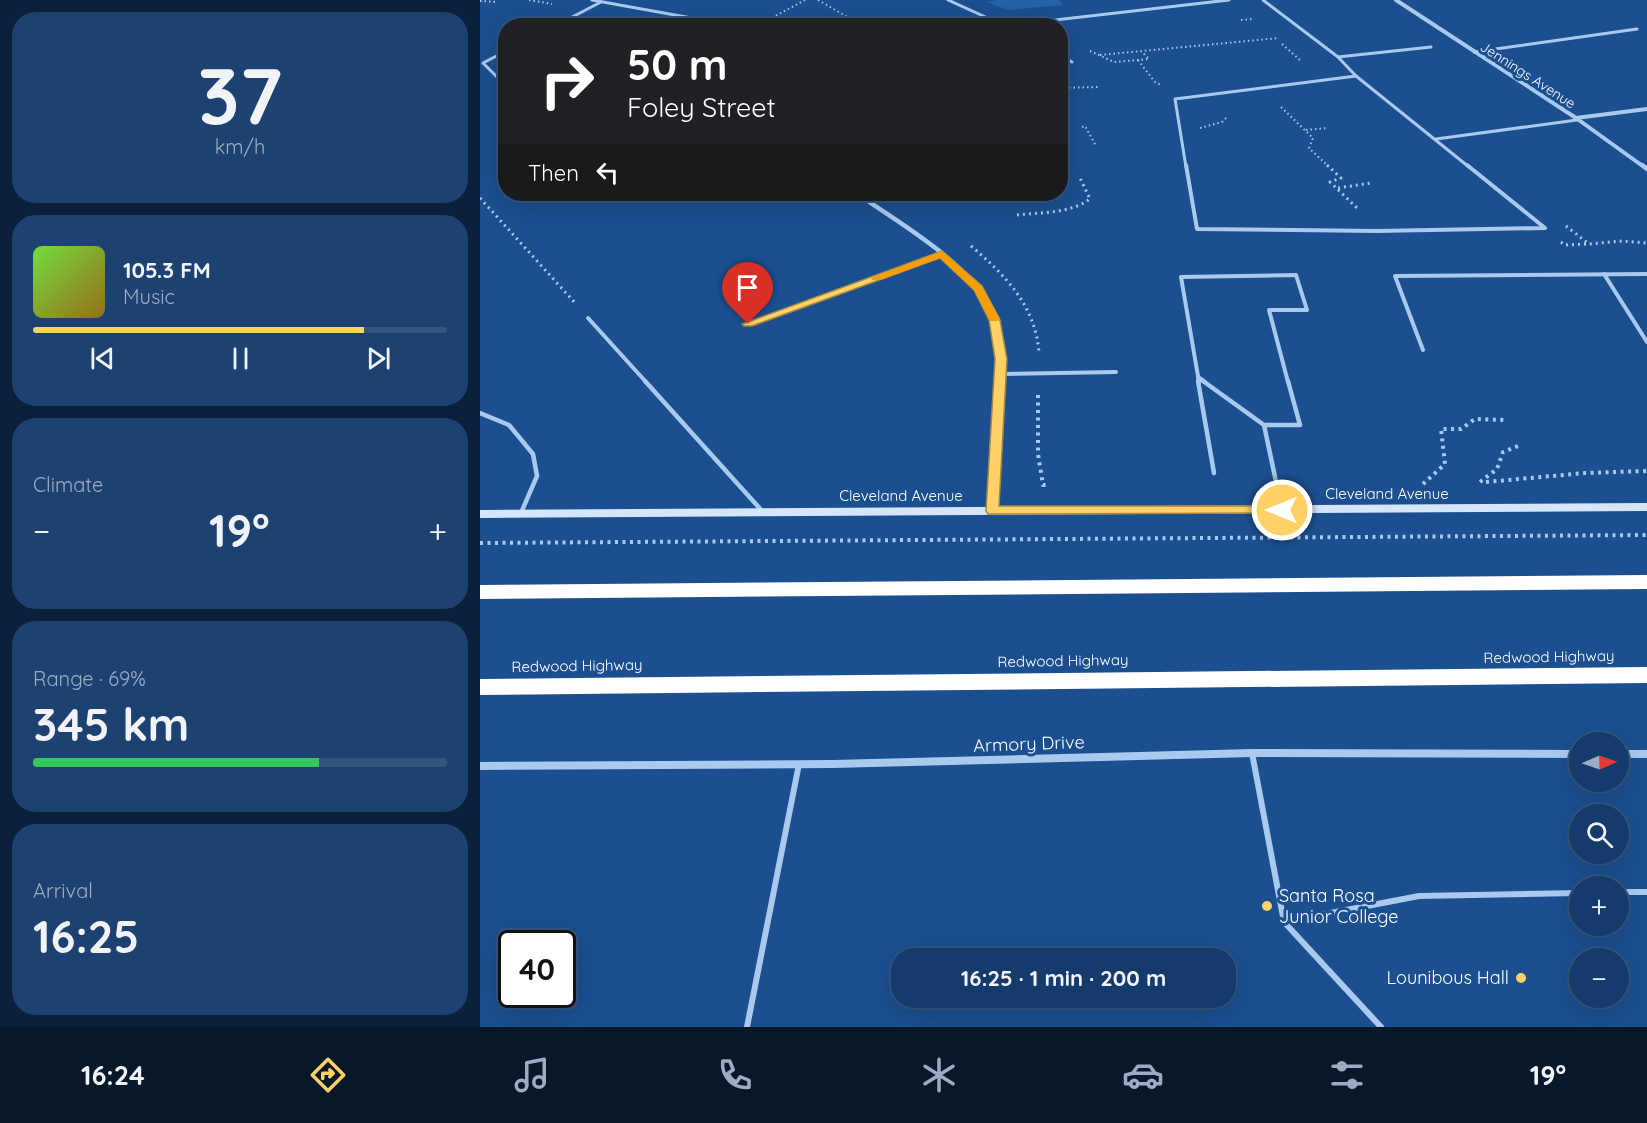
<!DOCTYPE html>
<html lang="en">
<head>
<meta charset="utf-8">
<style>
	body { margin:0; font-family:Quicksand,sans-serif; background:#1d4271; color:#f1f3f6; height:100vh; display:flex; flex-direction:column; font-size:22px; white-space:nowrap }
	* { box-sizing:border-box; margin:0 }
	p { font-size:20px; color:#9dadc1 }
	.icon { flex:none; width:33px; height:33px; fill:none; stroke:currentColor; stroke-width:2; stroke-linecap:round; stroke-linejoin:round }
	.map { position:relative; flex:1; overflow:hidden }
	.drawer { display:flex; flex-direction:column; gap:12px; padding:12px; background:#0b203b; width:480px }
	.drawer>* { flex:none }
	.guide { position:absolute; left:18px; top:18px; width:570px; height:183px; border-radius:24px; box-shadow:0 6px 24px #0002,0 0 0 2px #33557e; background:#202124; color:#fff; overflow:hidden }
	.needle { width:39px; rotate:88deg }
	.tools { position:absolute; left:1089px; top:732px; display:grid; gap:12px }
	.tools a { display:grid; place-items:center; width:60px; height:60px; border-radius:50%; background:#143b6b; box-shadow:0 6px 24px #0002,0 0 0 2px #33557e; font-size:30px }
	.speed { position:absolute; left:18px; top:930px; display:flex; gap:12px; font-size:30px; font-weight:700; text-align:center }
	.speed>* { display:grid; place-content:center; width:78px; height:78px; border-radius:50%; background:#143b6b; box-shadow:0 6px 24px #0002,0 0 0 2px #33557e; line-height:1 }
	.speed .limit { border:3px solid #111; border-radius:9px; background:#fff; color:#111 }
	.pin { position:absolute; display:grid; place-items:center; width:51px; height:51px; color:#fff; margin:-62px -26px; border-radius:50% 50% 50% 0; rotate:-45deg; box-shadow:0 0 6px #0007 }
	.pin .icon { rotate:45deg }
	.me { position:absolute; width:66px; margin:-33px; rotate:270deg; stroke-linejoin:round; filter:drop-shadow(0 0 4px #0008) }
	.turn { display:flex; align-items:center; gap:21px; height:126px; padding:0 30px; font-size:27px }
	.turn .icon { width:78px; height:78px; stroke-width:2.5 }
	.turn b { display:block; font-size:42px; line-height:51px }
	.then { display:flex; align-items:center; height:57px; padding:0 30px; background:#0003; gap:12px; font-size:22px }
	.big { font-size:45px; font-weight:700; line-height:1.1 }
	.drawer .tile { flex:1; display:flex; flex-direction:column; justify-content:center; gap:9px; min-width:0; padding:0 21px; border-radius:24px; background:#1d4271 }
	.drawer .dial { align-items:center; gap:0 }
	.dial b { font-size:78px; line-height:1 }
	.song { display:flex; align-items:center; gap:18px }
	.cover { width:72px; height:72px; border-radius:9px; background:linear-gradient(135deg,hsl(100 70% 55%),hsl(40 70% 35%)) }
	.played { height:6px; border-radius:3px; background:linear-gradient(90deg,#ffd166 80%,#33557e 80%) }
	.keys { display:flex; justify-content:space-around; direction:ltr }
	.heat { display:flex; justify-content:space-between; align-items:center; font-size:33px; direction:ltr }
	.charge { height:9px; border-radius:4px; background:linear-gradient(90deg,#34c759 69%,#33557e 0) }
	.trip { position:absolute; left:411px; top:948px; width:345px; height:60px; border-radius:24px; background:#143b6b; box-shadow:0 6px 24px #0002,0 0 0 2px #33557e; font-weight:700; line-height:60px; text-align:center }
	.tab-bar { display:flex; height:96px; justify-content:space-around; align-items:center; background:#08182b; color:#9dadc1 }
	.tab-bar .icon { width:42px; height:42px }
	.tab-bar .on { color:#ffd166 }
	.tab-bar b { font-size:27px; color:#f1f3f6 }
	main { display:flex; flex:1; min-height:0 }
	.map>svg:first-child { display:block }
	.green { fill:#2461a8 }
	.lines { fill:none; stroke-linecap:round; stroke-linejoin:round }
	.path-far2 { stroke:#a9c9ee; stroke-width:2; stroke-dasharray:1.5 3; stroke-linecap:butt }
	.path-far1 { stroke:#a9c9ee; stroke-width:3; stroke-dasharray:2 4; stroke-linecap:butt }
	.path { stroke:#a9c9ee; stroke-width:4; stroke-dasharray:3 4.5; stroke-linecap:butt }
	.lane-far3 { stroke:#a9c9ee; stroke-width:3 }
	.lane-far2 { stroke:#a9c9ee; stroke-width:4 }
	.lane-far1 { stroke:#a9c9ee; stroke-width:4.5 }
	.lane { stroke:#a9c9ee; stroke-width:6 }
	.street-far3 { stroke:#a9c9ee; stroke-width:4 }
	.street-far2 { stroke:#a9c9ee; stroke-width:4.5 }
	.street-far1 { stroke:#a9c9ee; stroke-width:6 }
	.street { stroke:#a9c9ee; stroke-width:8 }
	.secondary { fill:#d6e6fa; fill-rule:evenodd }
	.highway { fill:#fff; fill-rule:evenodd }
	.route { fill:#ffd166; stroke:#a68842; stroke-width:1.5 }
	.slow { fill:#f59e0b }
	.poi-dot { fill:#ffd166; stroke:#1b4f8f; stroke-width:2 }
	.labels { text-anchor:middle; stroke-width:6; stroke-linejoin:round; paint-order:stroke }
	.far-street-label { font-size:14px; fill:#fff; stroke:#1b4f8f }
	.street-label { font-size:15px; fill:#fff; stroke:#1b4f8f }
	.near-street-label { font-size:18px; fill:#fff; stroke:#1b4f8f }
	.near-poi-label { font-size:18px; fill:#fff; stroke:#1b4f8f; text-anchor:start }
</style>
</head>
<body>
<main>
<section class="drawer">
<div class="tile dial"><b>37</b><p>km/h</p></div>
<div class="tile">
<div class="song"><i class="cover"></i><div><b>105.3 FM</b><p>Music</p></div></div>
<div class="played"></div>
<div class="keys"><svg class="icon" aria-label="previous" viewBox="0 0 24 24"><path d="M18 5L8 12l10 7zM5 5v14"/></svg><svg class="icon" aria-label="pause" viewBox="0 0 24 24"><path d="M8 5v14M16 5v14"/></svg><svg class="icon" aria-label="next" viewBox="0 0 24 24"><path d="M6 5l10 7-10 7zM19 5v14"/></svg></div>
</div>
<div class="tile"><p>Climate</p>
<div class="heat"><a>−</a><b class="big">19°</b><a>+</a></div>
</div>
<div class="tile"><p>Range · 69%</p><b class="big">345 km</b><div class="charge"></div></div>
<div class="tile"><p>Arrival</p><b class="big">16:25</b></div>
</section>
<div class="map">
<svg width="1167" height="1027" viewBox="0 0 1167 1027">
	<rect width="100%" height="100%" fill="#1b4f8f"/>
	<polygon class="green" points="517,0 579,0 583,5 528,10 507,2"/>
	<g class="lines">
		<g class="path-far2">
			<polyline points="49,0 72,4"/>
			<polyline points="338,0 383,26"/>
			<polyline points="0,1 17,2"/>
			<polyline points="275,20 301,26"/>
			<polyline points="761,20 773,19"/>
			<polyline points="284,22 325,0"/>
			<polyline points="455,26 467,23"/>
			<polyline points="802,44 821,61"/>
			<polyline points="610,51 634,62 669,59 662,52"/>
			<polyline points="620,55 799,38"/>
			<polyline points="658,60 675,82 681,85"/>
			<polyline points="580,88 618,87"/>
			<polyline points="801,107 833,138 829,148 849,167"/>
			<polyline points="602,127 605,126 616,146"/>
			<polyline points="720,128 742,122 748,116"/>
			<polyline points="826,130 847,128"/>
		</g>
		<g class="path-far1">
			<polyline points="847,165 861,178 850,182 878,209"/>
			<polyline points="858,188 891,183"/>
			<polyline points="0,198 96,304"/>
			<path d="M537,215c25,-3 52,-1 73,-16l-10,-21"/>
			<polyline points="1086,226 1109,244 1142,241 1167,243"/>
			<polyline points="1081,242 1085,245 1108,244"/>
			<path d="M491,246c34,29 64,59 68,106"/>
		</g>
		<g class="path">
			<polyline points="558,395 558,454 563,485 567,485"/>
			<polyline points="1000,482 1017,469 1023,452 1038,446"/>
			<polyline points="1006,482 1105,473 1167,471"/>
			<polyline points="943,484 965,464 961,429 981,429 995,419 1026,420"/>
			<polyline points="0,543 1167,535"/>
		</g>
		<g class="lane-far3">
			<polyline points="112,0 256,26"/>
			<polyline points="468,0 523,25"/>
			<polyline points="783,0 858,57 876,76"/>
			<polyline points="75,26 121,2"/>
			<polyline points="522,26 749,0"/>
			<polyline points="26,51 3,63 26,86"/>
			<polyline points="994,52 1157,29"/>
			<polyline points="580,55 592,62"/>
			<polyline points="858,57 951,47"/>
			<polyline points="876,76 989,167"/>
			<polyline points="580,113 587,112"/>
			<polyline points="956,139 1097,120"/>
			<polyline points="706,167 695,99 876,76"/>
		</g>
		<g class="lane-far2">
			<polyline points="706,165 717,229 897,231 1065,228 987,165"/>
			<polyline points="1124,274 1167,342"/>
			<polyline points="108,318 166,382"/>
			<polyline points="268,324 462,254"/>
			<polyline points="943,350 915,276 1167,274"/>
			<polyline points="520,374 636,372"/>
			<polyline points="718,377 725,382"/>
			<polyline points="719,382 701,277 816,275 827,310 789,310 808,382"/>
		</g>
		<g class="lane-far1">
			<polyline points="165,381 283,512"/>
			<polyline points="718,381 734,473"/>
			<polyline points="723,381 784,425 820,425 808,381"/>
			<polyline points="0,413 29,425 53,454 57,476 41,513"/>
			<polyline points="784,425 802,510"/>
		</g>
		<g class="lane">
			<polyline points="772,753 804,922 901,1027"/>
			<polyline points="1138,892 1167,892"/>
			<polyline points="804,922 939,896 1100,893"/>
			<polyline points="267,1027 319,764"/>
		</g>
		<g class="street-far3">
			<polyline points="916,0 1096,118 1164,167"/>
			<polyline points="1096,118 1167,109"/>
		</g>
		<g class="street-far2">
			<polyline points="1162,165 1167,169"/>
			<path d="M378,194c44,32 118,71 137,125 7,19 6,43 5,63"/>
		</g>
		<polyline class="street-far1" points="512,511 520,381"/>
		<g class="street">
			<polyline points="1138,754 1167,754"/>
			<polyline points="0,766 353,764 772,753 1100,754"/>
		</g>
		<polygon class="secondary" points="1167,503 1167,511 0,518 0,510"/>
		<g class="highway">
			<polygon points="1167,575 1167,589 0,599 0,585"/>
			<polygon points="1167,667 1167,683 0,695 0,679"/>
		</g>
	</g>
	<polygon class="route" points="462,251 502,286 520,320 527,359 519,506 802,506 807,507 809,510 807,513 508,514 506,511 515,359 509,320 494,290 460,258 272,326 264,326 262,324"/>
	<polygon class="slow" points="462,251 502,286 520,319 518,321 510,321 494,290 460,258 400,280 392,280 391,278"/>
	<g class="poi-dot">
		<circle cx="787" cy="906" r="6"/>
		<circle cx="1041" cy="978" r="6"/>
	</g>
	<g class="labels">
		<g class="far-street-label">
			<text transform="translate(1048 75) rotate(33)" y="5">Jennings Avenue</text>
		</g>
		<g class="street-label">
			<text x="907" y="499">Cleveland Avenue</text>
			<text x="421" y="501">Cleveland Avenue</text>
			<text transform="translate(1069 657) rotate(-1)" y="5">Redwood Highway</text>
			<text transform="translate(583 661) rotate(-1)" y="5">Redwood Highway</text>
			<text transform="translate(97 666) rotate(-1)" y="5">Redwood Highway</text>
		</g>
		<g class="near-street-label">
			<text transform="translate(549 744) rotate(-2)" y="6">Armory Drive</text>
		</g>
		<g class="near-poi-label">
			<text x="799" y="902">Santa Rosa<tspan x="799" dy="21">Junior College</tspan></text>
			<text x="1029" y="984" text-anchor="end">Lounibous Hall</text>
		</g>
	</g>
</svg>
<div class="tools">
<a><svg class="needle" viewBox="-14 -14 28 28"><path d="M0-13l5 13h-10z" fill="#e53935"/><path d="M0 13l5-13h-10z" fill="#9dadc1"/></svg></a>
<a><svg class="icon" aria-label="search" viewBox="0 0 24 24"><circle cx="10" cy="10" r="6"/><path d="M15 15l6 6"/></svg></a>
<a>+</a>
<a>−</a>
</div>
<div class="speed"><div class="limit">40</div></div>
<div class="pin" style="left:268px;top:324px;background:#d93025"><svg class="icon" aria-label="arrive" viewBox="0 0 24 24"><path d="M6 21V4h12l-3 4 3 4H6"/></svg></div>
<svg class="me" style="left:802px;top:510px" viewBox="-20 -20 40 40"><circle r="17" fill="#ffd166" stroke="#fff" stroke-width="3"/><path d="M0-11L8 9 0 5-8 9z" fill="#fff"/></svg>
<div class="trip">16:25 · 1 min · 200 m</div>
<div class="guide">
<div class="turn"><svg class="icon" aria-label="right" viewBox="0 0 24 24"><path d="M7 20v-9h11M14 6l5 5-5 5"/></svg><div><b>50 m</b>Foley Street</div></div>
<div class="then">Then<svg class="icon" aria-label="left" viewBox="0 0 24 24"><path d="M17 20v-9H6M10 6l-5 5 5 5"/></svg></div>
</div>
</div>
</main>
<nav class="tab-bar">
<b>16:24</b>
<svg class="icon on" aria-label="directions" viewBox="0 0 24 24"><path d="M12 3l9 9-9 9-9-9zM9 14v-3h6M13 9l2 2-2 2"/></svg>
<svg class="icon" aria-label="music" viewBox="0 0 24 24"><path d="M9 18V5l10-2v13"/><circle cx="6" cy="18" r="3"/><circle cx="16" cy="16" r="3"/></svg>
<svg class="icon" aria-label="phone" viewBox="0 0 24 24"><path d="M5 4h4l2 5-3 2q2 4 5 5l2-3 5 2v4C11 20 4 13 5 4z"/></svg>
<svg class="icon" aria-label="climate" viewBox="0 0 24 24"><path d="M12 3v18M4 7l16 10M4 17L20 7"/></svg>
<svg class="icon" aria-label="car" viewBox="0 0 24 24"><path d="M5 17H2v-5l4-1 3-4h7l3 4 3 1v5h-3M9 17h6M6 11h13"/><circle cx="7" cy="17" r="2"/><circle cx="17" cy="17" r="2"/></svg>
<svg class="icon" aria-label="filters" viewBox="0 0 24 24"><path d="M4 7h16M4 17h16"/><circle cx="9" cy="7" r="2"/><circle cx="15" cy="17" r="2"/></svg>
<b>19°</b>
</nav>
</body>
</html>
